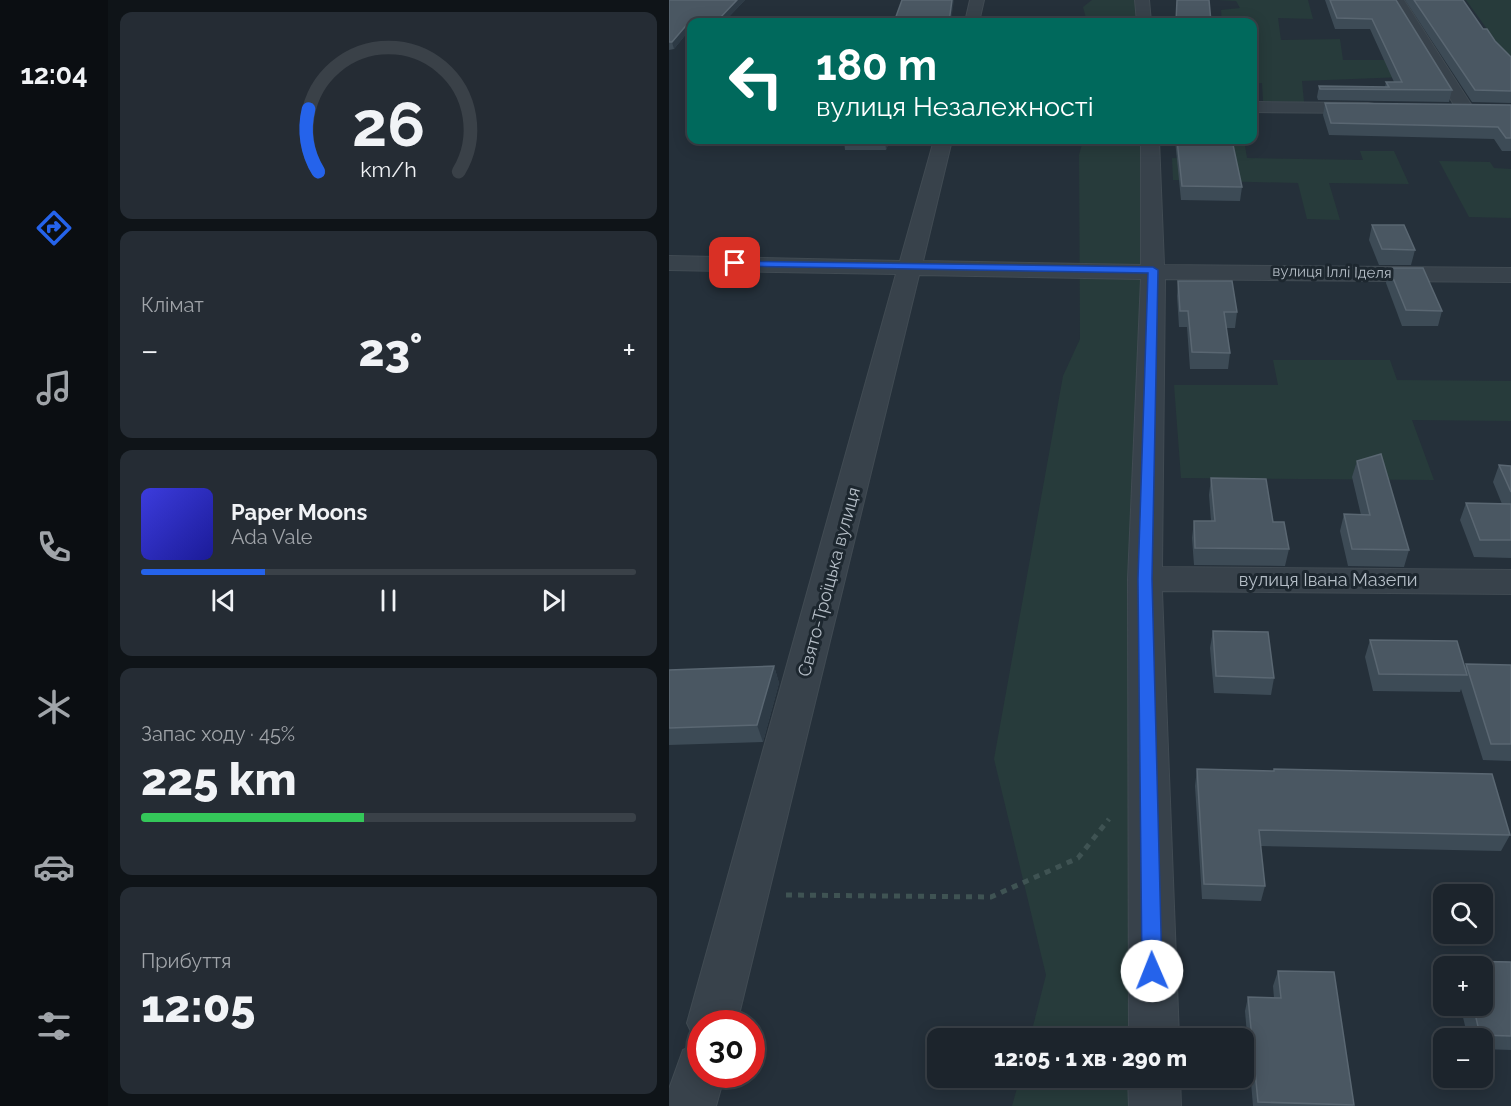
<!DOCTYPE html>
<html lang="uk">
<head>
<meta charset="utf-8">
<style>
	body { margin:0; font-family:Raleway,sans-serif; background:#252c34; color:#f1f3f6; height:100vh; display:flex; flex-direction:column; font-size:22px; white-space:nowrap }
	* { box-sizing:border-box; margin:0 }
	p { font-size:20px; color:#a0a4a9 }
	.icon { flex:none; width:33px; height:33px; fill:none; stroke:currentColor; stroke-width:2; stroke-linecap:round; stroke-linejoin:round }
	.map { position:relative; flex:1; overflow:hidden }
	.drawer { display:flex; flex-direction:column; gap:12px; padding:12px; background:#0f1418; width:561px }
	.drawer>* { flex:none }
	.guide { position:absolute; left:18px; top:18px; width:570px; height:126px; border-radius:12px; box-shadow:0 3px 15px #0003,0 0 0 2px #3a4148; background:#00695c; color:#fff; overflow:hidden }
	.buttons { position:absolute; left:764px; top:884px; display:grid; gap:12px }
	.buttons a { display:grid; place-items:center; width:60px; height:60px; border-radius:12px; background:#1c242c; box-shadow:0 3px 15px #0003,0 0 0 2px #3a4148; font-size:30px }
	.speed { position:absolute; left:18px; top:1010px; display:flex; gap:12px; font-size:30px; font-weight:700; text-align:center }
	.speed>* { display:grid; place-content:center; width:78px; height:78px; border-radius:50%; background:#1c242c; box-shadow:0 3px 15px #0003,0 0 0 2px #3a4148; line-height:1 }
	.speed .limit { border:9px solid #d22; background:#fff; color:#111 }
	.pin { position:absolute; display:grid; place-items:center; width:51px; height:51px; color:#fff; margin:-26px; border-radius:12px; box-shadow:0 3px 9px #0006 }
	.me { position:absolute; width:66px; margin:-33px; rotate:359deg; stroke-linejoin:round; filter:drop-shadow(0 0 4px #0008) }
	.turn { display:flex; align-items:center; gap:21px; height:126px; padding:0 30px; font-size:27px }
	.turn .icon { width:78px; height:78px; stroke-width:2.5 }
	.turn b { display:block; font-size:42px; line-height:51px }
	.big { font-size:45px; font-weight:800; line-height:1.1 }
	.drawer .widget { flex:1; display:flex; flex-direction:column; justify-content:center; gap:9px; min-width:0; padding:0 21px; border-radius:12px; background:#252c34 }
	.drawer .dial { align-items:center; gap:0 }
	.dial svg { height:156px; overflow:visible; fill:none; stroke:#3a4148; stroke-width:7; stroke-linecap:round; text-anchor:middle }
	.dial text { fill:#f1f3f6; stroke:none }
	.song { display:flex; align-items:center; gap:18px }
	.cover { width:72px; height:72px; border-radius:9px; background:linear-gradient(135deg,hsl(240 70% 55%),hsl(240 70% 35%)) }
	.played { height:6px; border-radius:3px; background:linear-gradient(90deg,#2563eb 25%,#3a4148 25%) }
	.keys { display:flex; justify-content:space-around; direction:ltr }
	.heat { display:flex; justify-content:space-between; align-items:center; font-size:33px; direction:ltr }
	.charge { height:9px; border-radius:4px; background:linear-gradient(90deg,#34c759 45%,#3a4148 0) }
	.trip { position:absolute; left:258px; top:1028px; width:327px; height:60px; border-radius:12px; background:#1c242c; box-shadow:0 3px 15px #0003,0 0 0 2px #3a4148; font-weight:800; line-height:60px; text-align:center }
	main { display:flex; flex:1; min-height:0 }
	.tabs { display:flex; flex-direction:column; width:108px; justify-content:space-around; align-items:center; background:#0b0e12; color:#a0a4a9 }
	.tabs .icon { width:42px; height:42px }
	.tabs .on { color:#2563eb }
	.tabs b { font-size:27px; color:#f1f3f6 }
	.map>svg:first-child { display:block }
	.green { fill:#273b3b }
	.lines { fill:none; stroke-linecap:round; stroke-linejoin:round }
	.street-casing { stroke:#414b53; stroke-width:2 }
	.path { stroke:#3f5353; stroke-width:5; stroke-dasharray:6 6; stroke-linecap:butt }
	.street { fill:#38424b; fill-rule:evenodd }
	.wall { fill:#3d4b56 }
	.shaded-wall { fill:#2e3b46 }
	.building { fill:#4a5762; stroke:#5a6772; stroke-width:1.5 }
	.route { fill:#2563eb; stroke:#184099; stroke-width:1.5 }
	.labels { text-anchor:middle; stroke-width:6; stroke-linejoin:round; paint-order:stroke }
	.far-street-label { font-size:15px; fill:#b4bdc6; stroke:#1d272f }
	.street-label { font-size:18px; fill:#b4bdc6; stroke:#1d272f }
</style>
</head>
<body>
<main>
<nav class="tabs">
<b>12:04</b>
<svg class="icon on" aria-label="directions" viewBox="0 0 24 24"><path d="M12 3l9 9-9 9-9-9zM9 14v-3h6M13 9l2 2-2 2"/></svg>
<svg class="icon" aria-label="music" viewBox="0 0 24 24"><path d="M9 18V5l10-2v13"/><circle cx="6" cy="18" r="3"/><circle cx="16" cy="16" r="3"/></svg>
<svg class="icon" aria-label="phone" viewBox="0 0 24 24"><path d="M5 4h4l2 5-3 2q2 4 5 5l2-3 5 2v4C11 20 4 13 5 4z"/></svg>
<svg class="icon" aria-label="climate" viewBox="0 0 24 24"><path d="M12 3v18M4 7l16 10M4 17L20 7"/></svg>
<svg class="icon" aria-label="car" viewBox="0 0 24 24"><path d="M5 17H2v-5l4-1 3-4h7l3 4 3 1v5h-3M9 17h6M6 11h13"/><circle cx="7" cy="17" r="2"/><circle cx="17" cy="17" r="2"/></svg>
<svg class="icon" aria-label="filters" viewBox="0 0 24 24"><path d="M4 7h16M4 17h16"/><circle cx="9" cy="7" r="2"/><circle cx="15" cy="17" r="2"/></svg>
</nav>
<section class="drawer">
<div class="widget dial"><svg viewBox="0 0 100 80">
<path d="M14 69A42 42 0 1 1 86 69"/>
<path d="M14 69A42 42 0 0 1 9 37" stroke="#2563eb"/>
<text x="50" y="56" font-size="32" font-weight="700">26</text>
<text x="50" y="72" font-size="11">km/h</text>
</svg></div>
<div class="widget"><p>Клімат</p>
<div class="heat"><a>−</a><b class="big">23°</b><a>+</a></div>
</div>
<div class="widget">
<div class="song"><i class="cover"></i><div><b>Paper Moons</b><p>Ada Vale</p></div></div>
<div class="played"></div>
<div class="keys"><svg class="icon" aria-label="previous" viewBox="0 0 24 24"><path d="M18 5L8 12l10 7zM5 5v14"/></svg><svg class="icon" aria-label="pause" viewBox="0 0 24 24"><path d="M8 5v14M16 5v14"/></svg><svg class="icon" aria-label="next" viewBox="0 0 24 24"><path d="M6 5l10 7-10 7zM19 5v14"/></svg></div>
</div>
<div class="widget"><p>Запас ходу · 45%</p><b class="big">225 km</b><div class="charge"></div></div>
<div class="widget"><p>Прибуття</p><b class="big">12:05</b></div>
</section>
<div class="map">
<svg width="842" height="1106" viewBox="0 0 842 1106">
	<rect width="100%" height="100%" fill="#25303a"/>
	<g class="green">
		<polygon points="423,0 473,0 475,22 418,22 414,7"/>
		<polygon points="548,0 639,0 644,19 609,18 612,40 671,39 674,60 750,60 760,76 633,81 635,102 594,101 593,83 584,83 584,22 553,22 552,10 571,8 567,1"/>
		<polygon points="797,0 842,0 842,62"/>
		<polygon points="414,140 481,140 484,270 485,1038 361,1038 377,975 325,759 394,376 411,339 410,155"/>
		<polygon points="538,145 576,146 578,158 694,160 691,151 725,151 740,184 660,183 671,220 638,219 629,183 504,180 503,158 539,159"/>
		<polygon points="770,161 821,162 825,168 842,169 842,218 800,217"/>
		<polygon points="604,360 721,360 728,380 842,381 842,421 743,420 765,480 512,478 505,385 609,385"/>
		<polygon points="351,1077 485,1077 486,1106 343,1106"/>
	</g>
	<g class="lines">
		<g class="street-casing">
			<g id="street">
				<polygon points="301,0 315,0 310,22 296,22"/>
				<polygon points="466,0 480,0 482,22 468,22"/>
				<polygon points="721,0 735,0 805,109 802,113 790,113"/>
				<polygon points="584,102 699,103 705,104 708,108 705,112 699,113 584,112"/>
				<polygon points="265,140 283,140 254,261 472,265 472,140 490,140 495,265 842,268 842,282 496,279 493,567 842,570 842,594 493,591 510,1038 460,1038 459,579 472,279 250,275 68,1023 32,1023 32,1074 56,1074 47,1106 0,1106 0,1089 14,1050 31,1043 26,1040 18,1023 227,274 0,270 0,256 231,261"/>
				<polygon points="459,1077 511,1077 512,1106 460,1106"/>
			</g>
		</g>
		<polyline class="path" points="117,895 322,897 409,858 440,819"/>
		<use href="#street" class="street"/>
	</g>
	<g class="wall">
		<polygon points="0,0 76,0 55,22 22,22 22,28 5,49 0,50"/>
		<polygon points="656,0 727,0 783,90 780,102 649,100 648,97 650,86 716,87 717,82 725,82 701,29 666,29"/>
		<polygon points="736,0 794,0 814,29 842,57 842,103 803,102"/>
		<polygon points="656,103 842,105 842,151 833,151 825,139 660,135 654,115"/>
		<polygon points="175,140 221,140 217,150 176,150"/>
		<polygon points="506,140 563,140 573,187 571,201 512,200"/>
		<polygon points="703,225 746,250 742,265 710,265 700,240"/>
		<polygon points="720,268 773,311 769,326 733,326 717,283"/>
		<polygon points="509,281 568,312 566,328 557,328 561,353 559,369 521,369 518,327 510,327 508,296"/>
		<polygon points="688,461 740,550 735,567 679,566 671,531 675,514 692,515 683,477"/>
		<polygon points="830,465 842,466 842,558 805,557 791,520 797,503 833,504 824,482"/>
		<polygon points="542,478 604,522 620,549 616,566 525,565 523,538 525,521 542,521 540,495"/>
		<polygon points="544,631 605,678 602,695 545,693 541,648"/>
		<polygon points="701,640 796,667 797,664 842,665 842,761 814,760 792,689 791,692 704,691 696,657"/>
		<polygon points="105,666 110,683 94,742 0,745 0,670"/>
		<polygon points="528,769 605,771 605,769 841,835 832,851 591,846 596,886 592,901 533,899 526,786"/>
		<polygon points="793,961 842,962 842,1050 813,1049 813,1038 799,1038 791,1005 813,1005 813,966 790,966"/>
		<polygon points="609,971 685,1105 684,1106 584,1106 576,1011 579,997 605,998 604,986"/>
	</g>
	<g class="shaded-wall">
		<polygon points="68,0 76,0 55,22 49,22 48,21"/>
		<polygon points="283,0 285,0 282,22 280,22"/>
		<polygon points="21,21 22,28 5,49 3,42"/>
		<polygon points="216,140 221,140 217,150"/>
		<polygon points="105,666 110,683 94,742 88,725"/>
	</g>
	<g class="building">
		<polygon points="0,0 68,0 48,21 21,21 3,42 0,42"/>
		<polygon points="233,0 283,0 280,22 225,22"/>
		<polygon points="508,0 540,0 542,22 507,22"/>
		<polygon points="661,0 727,0 783,90 651,89 650,86 720,87 717,82 733,82 703,19 668,18"/>
		<polygon points="745,0 794,0 814,29 818,29 826,41 842,57 842,91 806,90"/>
		<polygon points="656,103 842,105 842,138 837,138 829,127 662,123"/>
		<polygon points="508,140 563,140 573,187 513,186"/>
		<polygon points="703,225 735,225 746,250 713,249"/>
		<polygon points="720,268 754,268 773,311 737,310"/>
		<polygon points="509,281 563,281 568,312 555,312 561,353 523,352 519,311 511,311"/>
		<polygon points="712,454 740,550 683,549 675,514 701,515 688,461"/>
		<polygon points="830,465 842,466 842,492"/>
		<polygon points="542,478 597,479 604,522 615,522 620,549 526,548 525,521 546,521"/>
		<polygon points="797,503 842,504 842,540 811,540"/>
		<polygon points="544,631 599,632 605,678 547,676"/>
		<polygon points="701,640 788,641 798,675 710,674"/>
		<polygon points="797,664 842,665 842,744 822,744"/>
		<polygon points="105,666 88,725 0,728 0,670"/>
		<polygon points="528,769 605,771 605,769 823,774 841,835 590,830 596,886 535,884"/>
		<polygon points="793,961 842,962 842,1036 811,1035 804,1005 813,1005 813,966 795,966"/>
		<polygon points="609,971 665,972 685,1105 589,1102 579,997 612,998"/>
	</g>
	<polygon class="route" points="63,261 484,267 489,270 483,579 493,971 490,978 483,981 476,978 473,971 469,579 479,273 66,266 63,265"/>
	<g class="labels">
		<g class="far-street-label">
			<text transform="translate(663 272) rotate(1)" y="5">вулиця Іллі Іделя</text>
		</g>
		<g class="street-label">
			<text x="659" y="586">вулиця Івана Мазепи</text>
			<text transform="translate(160 582) rotate(-75)" y="6">Свято-Троїцька вулиця</text>
		</g>
	</g>
</svg>
<div class="buttons">
<a><svg class="icon" aria-label="search" viewBox="0 0 24 24"><circle cx="10" cy="10" r="6"/><path d="M15 15l6 6"/></svg></a>
<a>+</a>
<a>−</a>
</div>
<div class="speed"><div class="limit">30</div></div>
<div class="pin" style="left:66px;top:263px;background:#d93025"><svg class="icon" aria-label="arrive" viewBox="0 0 24 24"><path d="M6 21V4h12l-3 4 3 4H6"/></svg></div>
<svg class="me" style="left:483px;top:971px" viewBox="-20 -20 40 40"><circle r="19" fill="#fff"/><path d="M0-13L10 11 0 6-10 11z" fill="#2563eb"/></svg>
<div class="trip">12:05 · 1 хв · 290 m</div>
<div class="guide">
<div class="turn"><svg class="icon" aria-label="left" viewBox="0 0 24 24"><path d="M17 20v-9H6M10 6l-5 5 5 5"/></svg><div><b>180 m</b>вулиця Незалежності</div></div>
</div>
</div>
</main>
</body>
</html>
